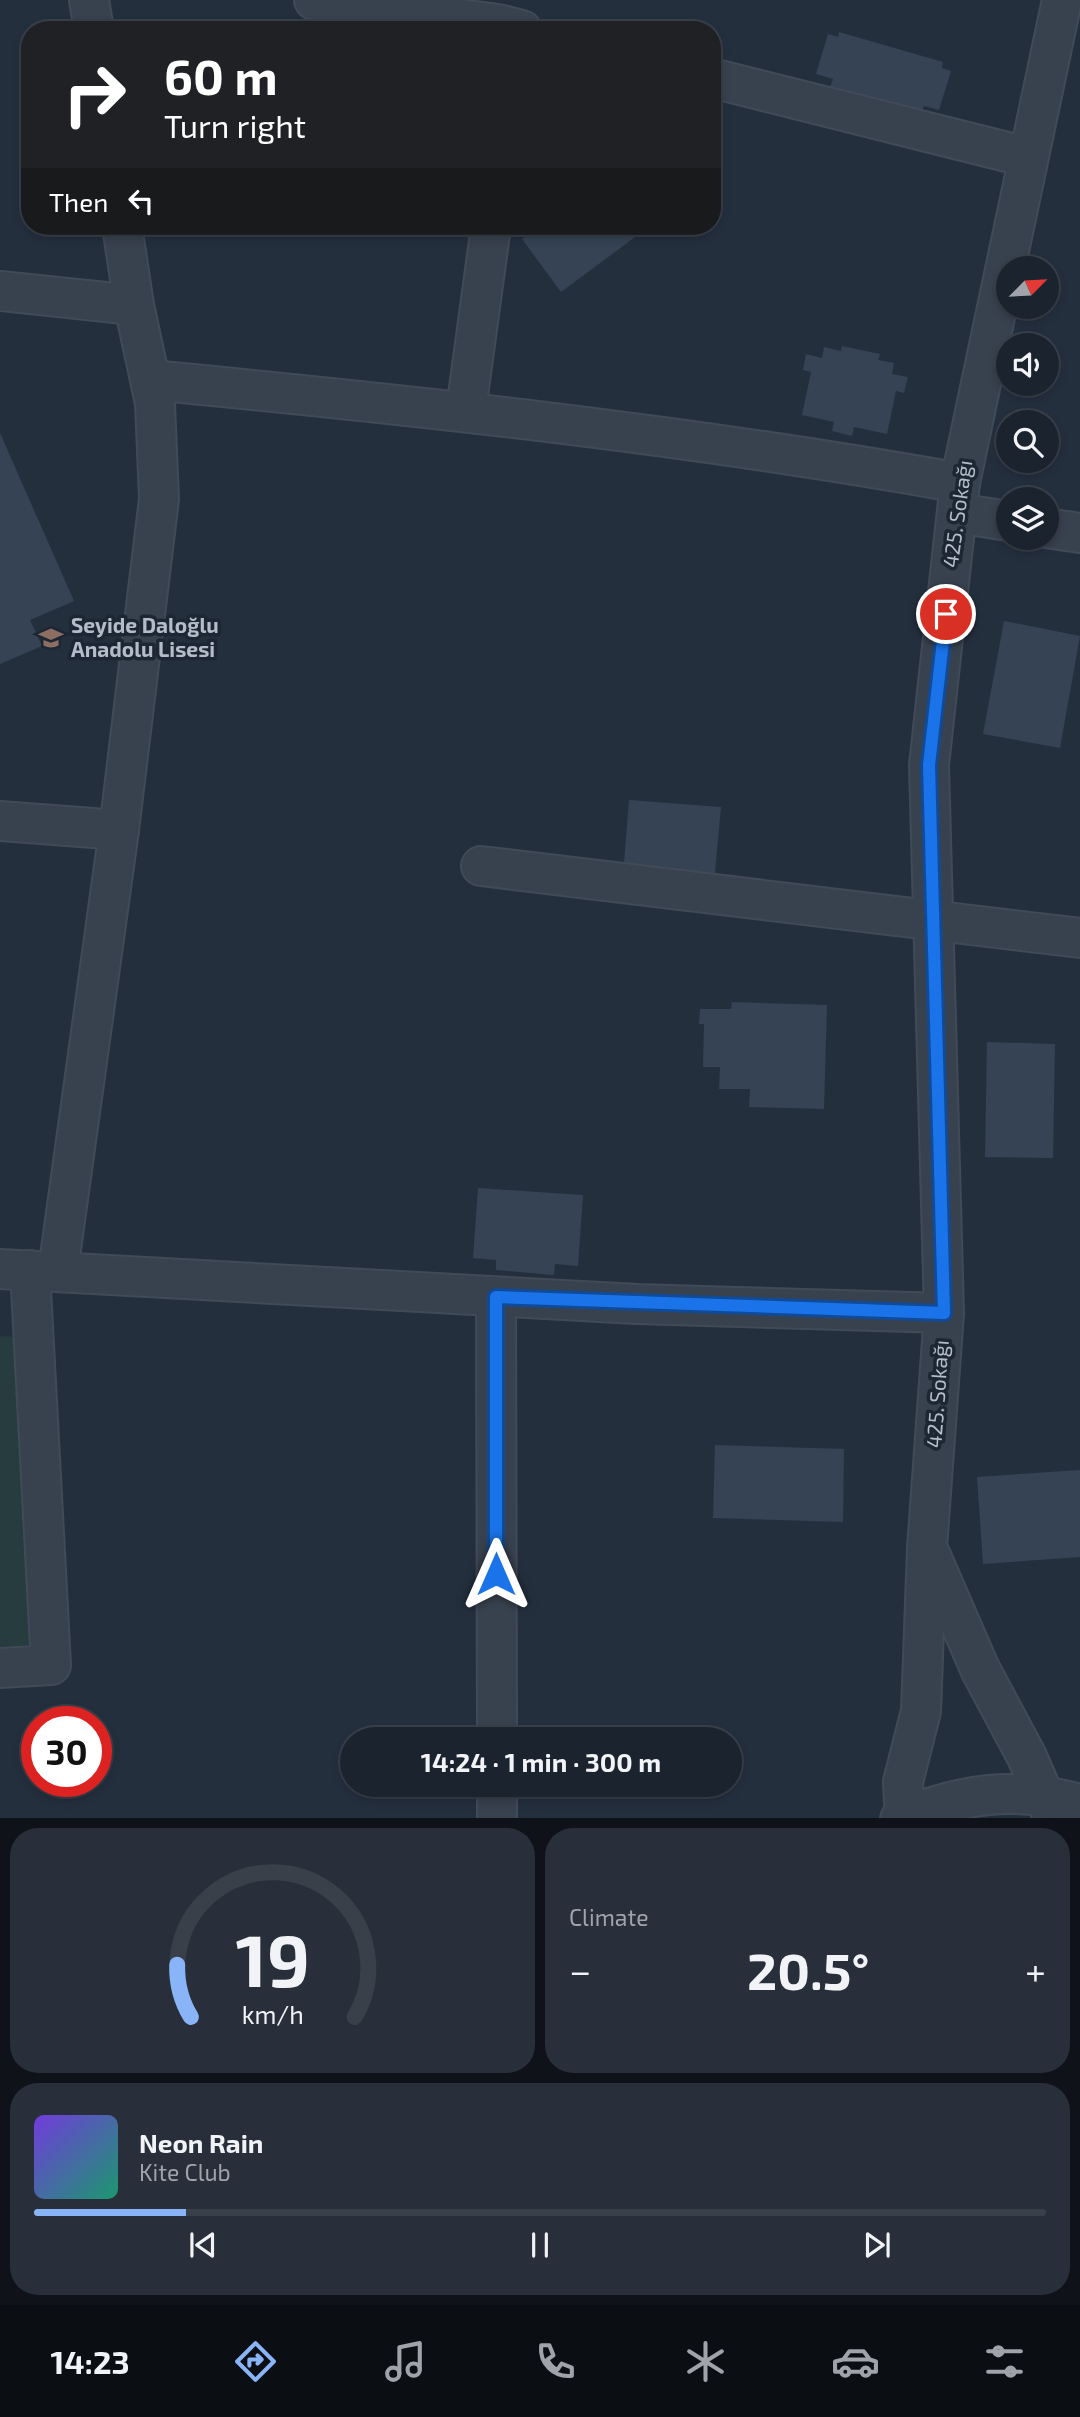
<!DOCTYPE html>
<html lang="en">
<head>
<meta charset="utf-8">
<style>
	body { margin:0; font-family:"Exo 2",sans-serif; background:#282f3a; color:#f1f3f6; height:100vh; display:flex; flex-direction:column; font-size:26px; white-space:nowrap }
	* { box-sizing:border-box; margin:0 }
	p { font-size:23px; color:#a0a4aa }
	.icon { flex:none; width:38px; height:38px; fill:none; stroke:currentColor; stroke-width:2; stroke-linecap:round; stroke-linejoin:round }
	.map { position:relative; height:1818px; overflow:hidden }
	.panel { display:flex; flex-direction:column; gap:10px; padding:10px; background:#0f1319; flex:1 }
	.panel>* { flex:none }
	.guide { position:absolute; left:21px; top:21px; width:700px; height:214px; border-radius:28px; box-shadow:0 4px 10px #0003,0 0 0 2px #39404a; background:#202124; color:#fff; overflow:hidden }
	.needle { width:46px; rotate:66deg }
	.fabs { position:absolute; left:996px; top:256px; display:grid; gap:14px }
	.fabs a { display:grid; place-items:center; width:63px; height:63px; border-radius:50%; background:#1b232e; box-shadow:0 4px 10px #0003,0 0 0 2px #39404a; font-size:35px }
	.speed { position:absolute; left:21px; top:1706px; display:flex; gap:14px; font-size:35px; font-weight:700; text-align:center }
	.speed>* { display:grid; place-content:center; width:91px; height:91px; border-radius:50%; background:#1b232e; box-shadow:0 4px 10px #0003,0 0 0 2px #39404a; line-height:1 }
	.speed .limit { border:10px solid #d22; background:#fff; color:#111 }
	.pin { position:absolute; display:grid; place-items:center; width:60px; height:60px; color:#fff; margin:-30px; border:4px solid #fff; border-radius:50%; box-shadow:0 2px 7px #0007 }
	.me { position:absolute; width:77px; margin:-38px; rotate:0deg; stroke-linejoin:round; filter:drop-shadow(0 0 5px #0008) }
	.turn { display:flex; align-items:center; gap:24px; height:147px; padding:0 28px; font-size:32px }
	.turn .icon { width:91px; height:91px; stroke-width:2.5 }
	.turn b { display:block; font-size:49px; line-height:60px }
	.then { display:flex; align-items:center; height:66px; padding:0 28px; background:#0003; gap:14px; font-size:26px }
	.big { font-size:52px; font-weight:700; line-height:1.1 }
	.panel .card { flex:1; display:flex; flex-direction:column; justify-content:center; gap:10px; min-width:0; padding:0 24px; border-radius:28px; background:#282f3a }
	.panel .dial { align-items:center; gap:0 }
	.dial svg { height:182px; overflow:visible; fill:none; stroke:#39404a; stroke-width:7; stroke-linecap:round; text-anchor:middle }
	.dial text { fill:#f1f3f6; stroke:none }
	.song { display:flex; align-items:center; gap:21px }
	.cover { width:84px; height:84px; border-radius:10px; background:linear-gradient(135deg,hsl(260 70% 55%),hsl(160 70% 35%)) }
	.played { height:7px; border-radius:4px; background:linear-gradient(90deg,#8ab4f8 15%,#39404a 15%) }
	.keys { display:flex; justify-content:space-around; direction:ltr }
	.heat { display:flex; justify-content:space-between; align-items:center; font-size:38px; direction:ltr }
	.panel .tiles { flex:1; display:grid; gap:10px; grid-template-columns:1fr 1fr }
	.card:last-child { grid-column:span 2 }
	.trip { position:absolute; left:340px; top:1727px; width:402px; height:70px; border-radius:35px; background:#1b232e; box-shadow:0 4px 10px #0003,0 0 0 2px #39404a; font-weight:700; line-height:70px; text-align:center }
	.menu { display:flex; height:112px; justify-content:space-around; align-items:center; background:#0b0e12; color:#a0a4aa }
	.menu .icon { width:49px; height:49px }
	.menu .on { color:#8ab4f8 }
	.menu b { font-size:32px; color:#f1f3f6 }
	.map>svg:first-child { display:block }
	.green { fill:#263c3f }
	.building { fill:#364354 }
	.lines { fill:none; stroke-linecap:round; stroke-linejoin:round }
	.minor-casing { stroke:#414a57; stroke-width:42 }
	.minor { stroke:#38414e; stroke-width:38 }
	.route-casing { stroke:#114b97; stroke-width:18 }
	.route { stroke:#1a73e8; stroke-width:12 }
	.labels { text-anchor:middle; stroke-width:7; stroke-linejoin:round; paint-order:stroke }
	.street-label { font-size:21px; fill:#b4bcc9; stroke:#1d2633 }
	.poi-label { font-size:21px; font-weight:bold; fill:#b4bcc9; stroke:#1d2633; text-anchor:start }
</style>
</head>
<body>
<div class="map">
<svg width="1080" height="1819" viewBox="0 0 1080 1819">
	<rect width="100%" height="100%" fill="#242f3e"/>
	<polygon class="green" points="0,1336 21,1337 47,1644 0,1647"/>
	<g class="building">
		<polygon points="839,32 943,62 942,68 951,71 939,110 924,106 920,117 829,90 833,79 816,74 828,34 838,37"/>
		<polygon points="540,226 650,226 561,292 522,239"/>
		<polygon points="842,346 880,354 878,360 894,363 892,374 908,377 904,393 896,391 887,434 854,427 852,436 832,431 834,422 802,415 811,372 803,370 806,354 822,358 824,347 841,351"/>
		<polygon points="0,433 74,601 30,620 42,646 0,664"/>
		<polygon points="1004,621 1080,636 1060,748 983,734"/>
		<polygon points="629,800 721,807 714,883 623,875"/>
		<polygon points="732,1002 827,1005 824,1109 749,1107 750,1089 719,1089 720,1067 703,1067 704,1024 699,1024 700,1009 731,1009"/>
		<polygon points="987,1042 1055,1044 1053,1158 985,1157"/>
		<polygon points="478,1188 583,1195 578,1266 555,1264 554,1275 496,1270 496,1260 473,1258"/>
		<polygon points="715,1445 844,1449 843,1522 713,1518"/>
		<polygon points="1080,1470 1080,1557 983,1564 977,1477"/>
	</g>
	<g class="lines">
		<g class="minor-casing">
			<g id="minor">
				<polyline points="89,0 94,30"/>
				<polyline points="314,0 498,24 522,30"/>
				<polyline points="712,78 1027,157"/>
				<polyline points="0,291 134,305"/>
				<path d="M151,380c271,26 541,55 809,103"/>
				<polyline points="466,410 491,226"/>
				<polyline points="957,513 1008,521"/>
				<polyline points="1046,528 1080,533"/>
				<polyline points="0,821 119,830"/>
				<polyline points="481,866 1080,938"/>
				<polyline points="0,1269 637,1304 944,1313"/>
				<polyline points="58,1271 119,830 159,499 155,403 134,305 122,226"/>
				<polyline points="496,1297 497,1740"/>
				<polyline points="931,1556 980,1669 1027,1757 1054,1819"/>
				<polyline points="0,1668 51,1665 30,1270"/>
				<polyline points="497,1785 497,1819"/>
				<path d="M900,1819c62,-26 115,-33 180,-15"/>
				<polyline points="905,1819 903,1782 921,1711 927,1548 944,1313 929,765 960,483 1062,0"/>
			</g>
		</g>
		<use href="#minor" class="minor"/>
	</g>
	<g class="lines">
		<g class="route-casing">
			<polyline id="route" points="496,1574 496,1297 944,1313 929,765 946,614"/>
		</g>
		<use href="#route" class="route"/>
	</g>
	<defs>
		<g id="school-bare" transform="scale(1.89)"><path d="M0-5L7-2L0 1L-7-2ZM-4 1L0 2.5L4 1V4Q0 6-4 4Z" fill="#8d6e63" stroke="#1d2633" stroke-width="2.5" paint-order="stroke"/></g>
	</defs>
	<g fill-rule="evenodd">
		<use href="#school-bare" x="51" y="638"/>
	</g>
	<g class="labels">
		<g class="street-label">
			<text transform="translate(958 514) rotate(-82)" y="7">425. Sokağı</text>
			<text transform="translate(938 1394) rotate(-86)" y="7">425. Sokağı</text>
		</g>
		<g class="poi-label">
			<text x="71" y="633">Seyide Daloğlu<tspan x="71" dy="24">Anadolu Lisesi</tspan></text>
		</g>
	</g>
</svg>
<div class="fabs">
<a><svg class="needle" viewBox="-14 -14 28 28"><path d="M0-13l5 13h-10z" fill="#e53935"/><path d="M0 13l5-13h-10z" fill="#a0a4aa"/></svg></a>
<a><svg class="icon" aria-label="sound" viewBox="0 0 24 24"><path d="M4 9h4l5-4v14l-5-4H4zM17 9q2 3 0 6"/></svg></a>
<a><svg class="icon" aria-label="search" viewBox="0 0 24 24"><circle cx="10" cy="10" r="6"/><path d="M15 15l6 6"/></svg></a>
<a><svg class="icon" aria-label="layers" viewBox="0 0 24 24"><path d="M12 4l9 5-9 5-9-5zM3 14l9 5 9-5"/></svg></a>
</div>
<div class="speed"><div class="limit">30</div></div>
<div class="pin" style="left:946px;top:614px;background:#d93025"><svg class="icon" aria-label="arrive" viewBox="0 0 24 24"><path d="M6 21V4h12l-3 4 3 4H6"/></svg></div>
<svg class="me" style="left:496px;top:1574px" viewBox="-20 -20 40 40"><path d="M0-17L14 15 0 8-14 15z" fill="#1a73e8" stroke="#fff" stroke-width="4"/></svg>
<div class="trip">14:24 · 1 min · 300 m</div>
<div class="guide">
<div class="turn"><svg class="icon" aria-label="right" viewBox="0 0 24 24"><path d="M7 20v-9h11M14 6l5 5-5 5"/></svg><div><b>60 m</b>Turn right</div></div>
<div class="then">Then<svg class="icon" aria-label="left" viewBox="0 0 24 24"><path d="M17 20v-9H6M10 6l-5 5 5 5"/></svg></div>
</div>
</div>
<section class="panel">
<div class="tiles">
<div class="card dial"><svg viewBox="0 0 100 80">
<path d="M14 69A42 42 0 1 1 86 69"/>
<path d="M14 69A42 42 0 0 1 8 46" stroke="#8ab4f8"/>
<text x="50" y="56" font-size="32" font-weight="700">19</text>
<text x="50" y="72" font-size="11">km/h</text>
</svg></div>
<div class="card"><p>Climate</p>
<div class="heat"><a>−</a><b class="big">20.5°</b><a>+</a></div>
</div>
<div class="card">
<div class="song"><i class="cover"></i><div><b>Neon Rain</b><p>Kite Club</p></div></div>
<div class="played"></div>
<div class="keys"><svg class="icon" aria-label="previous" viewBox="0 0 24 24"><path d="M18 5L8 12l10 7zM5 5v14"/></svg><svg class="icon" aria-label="pause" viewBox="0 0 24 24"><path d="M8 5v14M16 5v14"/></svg><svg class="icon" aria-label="next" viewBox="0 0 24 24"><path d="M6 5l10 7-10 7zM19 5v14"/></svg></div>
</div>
</div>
</section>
<nav class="menu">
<b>14:23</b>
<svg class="icon on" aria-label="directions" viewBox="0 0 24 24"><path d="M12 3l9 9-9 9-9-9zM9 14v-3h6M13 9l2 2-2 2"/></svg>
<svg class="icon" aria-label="music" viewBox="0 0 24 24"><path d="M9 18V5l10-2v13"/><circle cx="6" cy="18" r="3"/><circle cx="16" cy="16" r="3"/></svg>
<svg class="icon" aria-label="phone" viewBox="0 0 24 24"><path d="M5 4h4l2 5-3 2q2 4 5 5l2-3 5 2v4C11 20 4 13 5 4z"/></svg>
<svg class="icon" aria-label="climate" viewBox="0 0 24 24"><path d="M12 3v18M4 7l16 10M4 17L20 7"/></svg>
<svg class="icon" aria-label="car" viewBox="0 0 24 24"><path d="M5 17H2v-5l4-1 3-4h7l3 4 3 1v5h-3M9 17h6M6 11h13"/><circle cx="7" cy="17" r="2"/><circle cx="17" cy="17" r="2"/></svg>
<svg class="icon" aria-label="filters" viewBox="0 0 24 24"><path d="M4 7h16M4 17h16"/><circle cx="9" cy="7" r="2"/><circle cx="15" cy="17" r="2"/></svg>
</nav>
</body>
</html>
